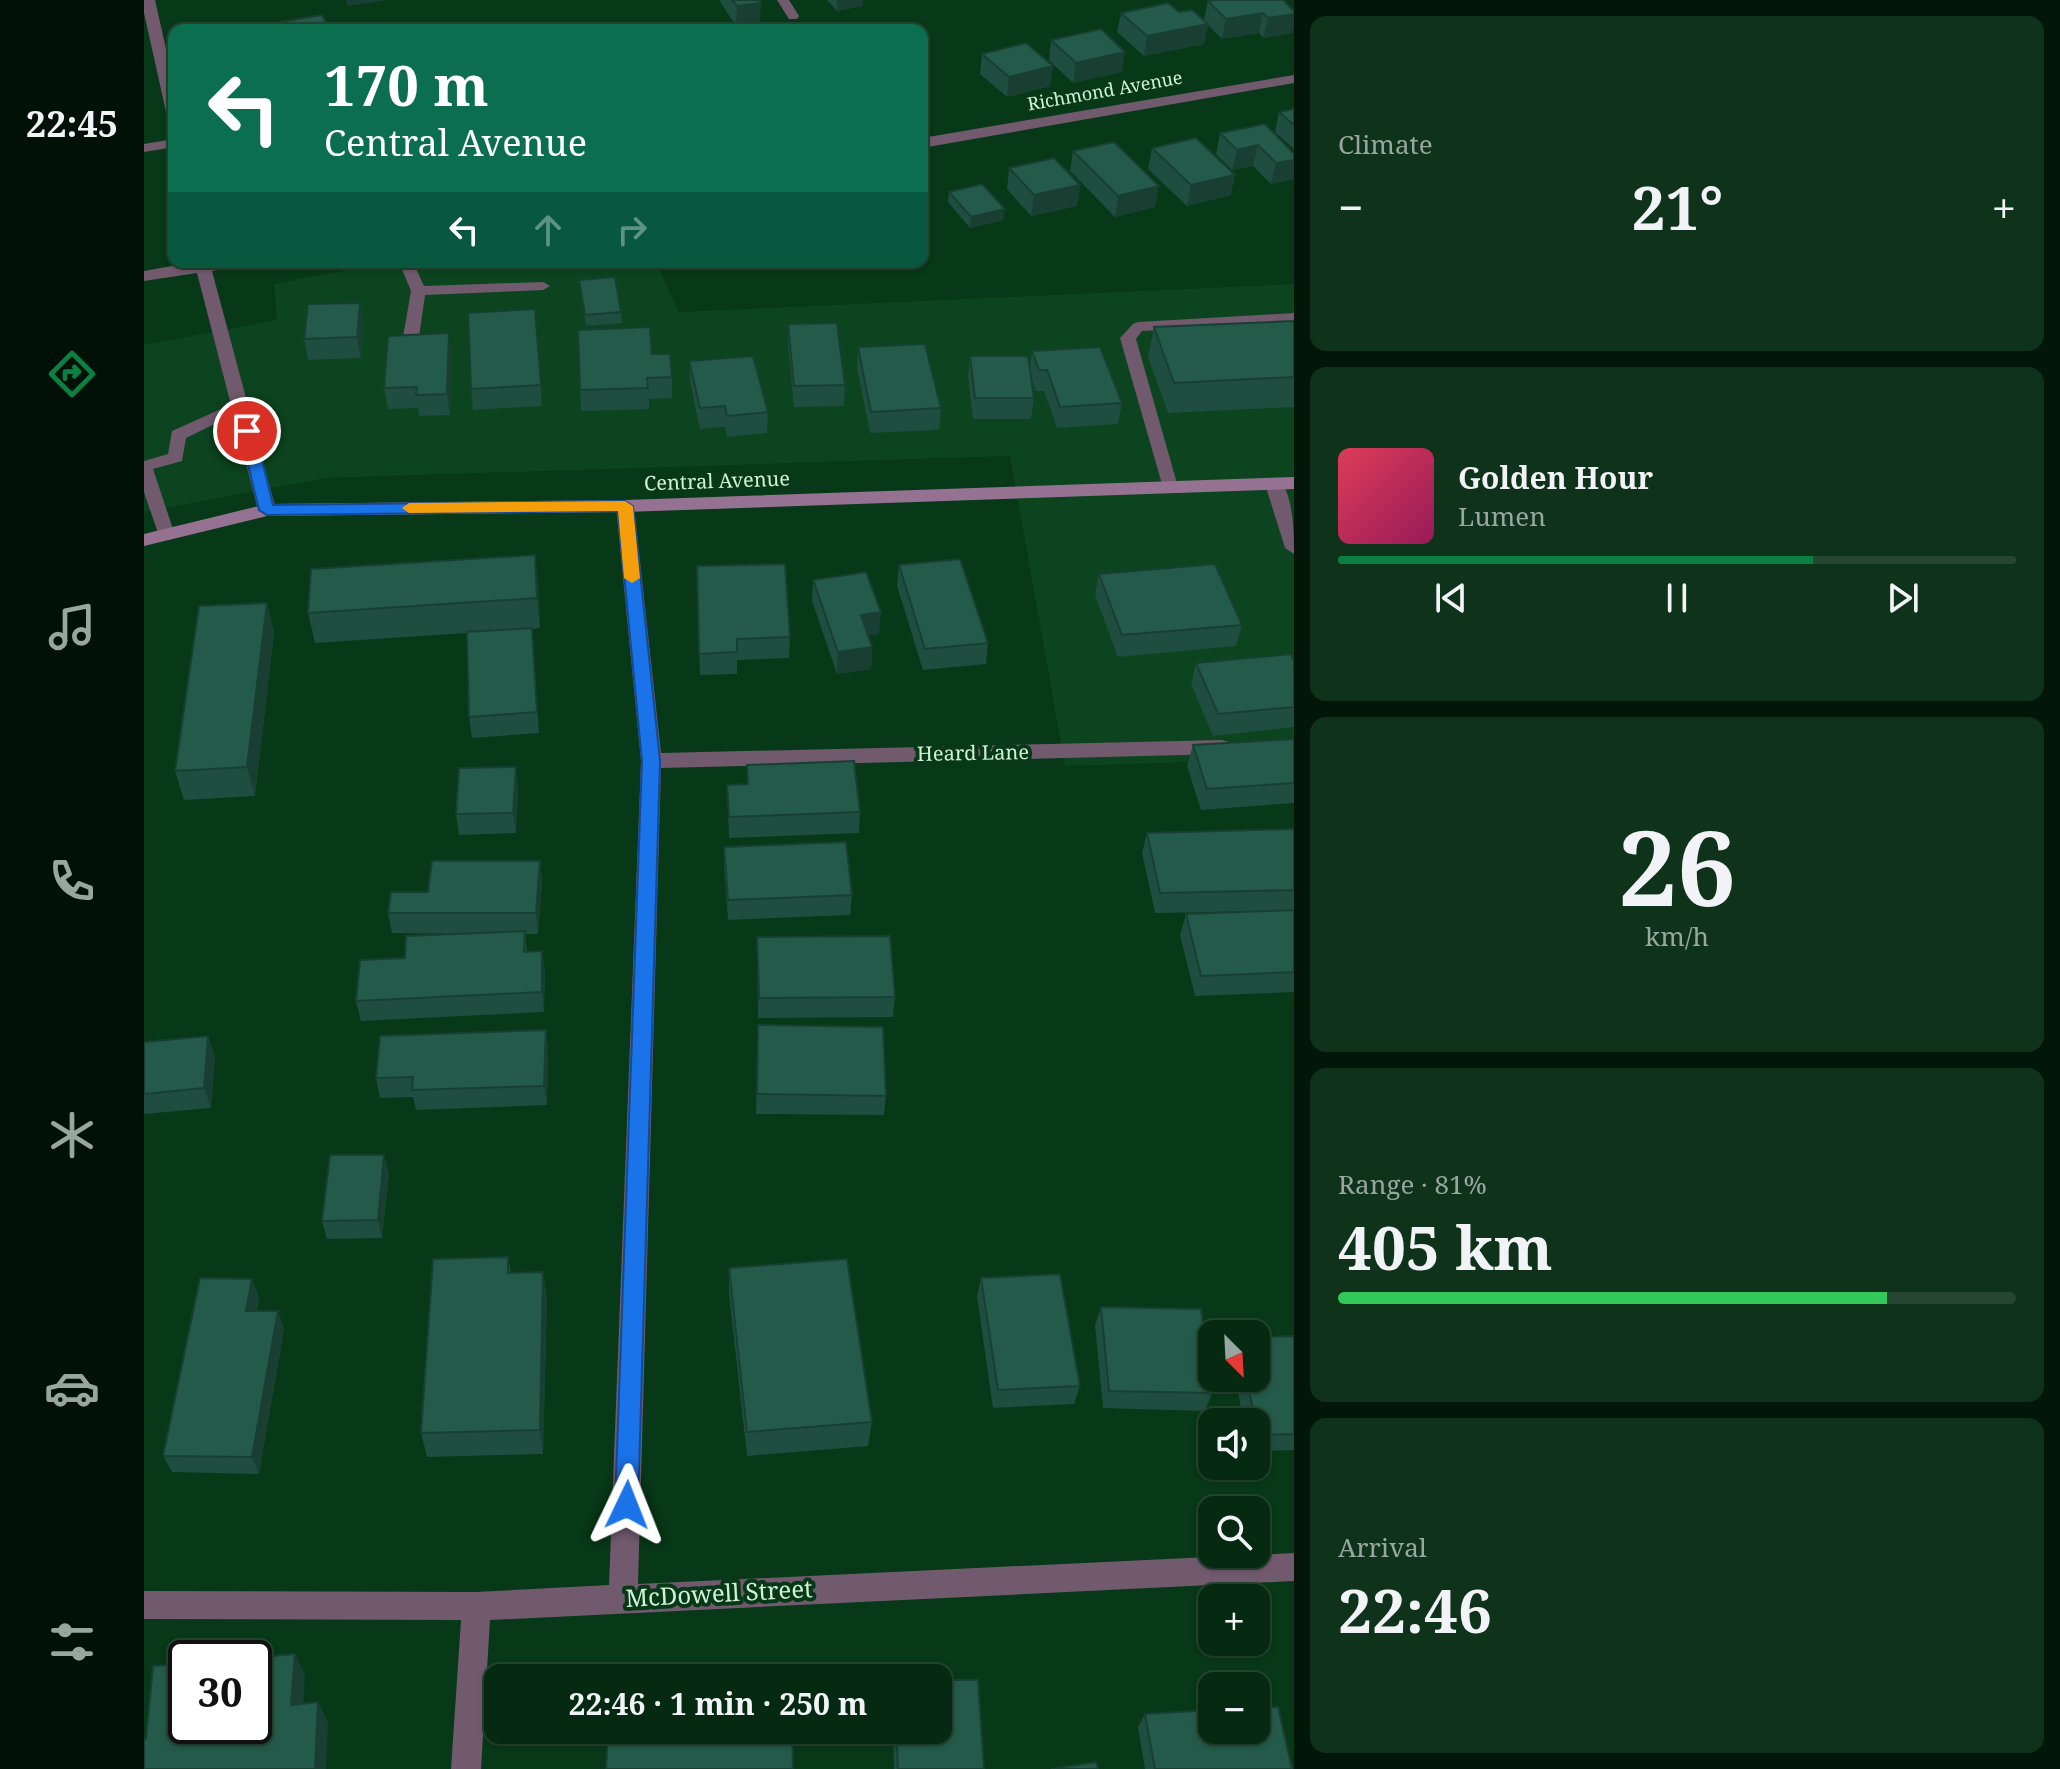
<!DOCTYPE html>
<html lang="en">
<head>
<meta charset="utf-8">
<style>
	body { margin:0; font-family:"Noto Serif",serif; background:#0e321a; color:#f1f3f6; height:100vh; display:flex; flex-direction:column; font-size:30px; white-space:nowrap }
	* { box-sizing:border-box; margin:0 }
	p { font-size:26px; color:#97a79f }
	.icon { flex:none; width:44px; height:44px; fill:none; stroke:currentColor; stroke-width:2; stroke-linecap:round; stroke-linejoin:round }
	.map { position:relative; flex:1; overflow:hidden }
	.sheet { display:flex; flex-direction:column; gap:16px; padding:16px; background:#031709; width:766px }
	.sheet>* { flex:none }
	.banner { position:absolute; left:24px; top:24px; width:760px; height:244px; border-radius:16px; box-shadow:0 2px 6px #0004,0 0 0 2px #264631; background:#0b6e4f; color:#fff; overflow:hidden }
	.needle { width:52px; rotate:156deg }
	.buttons { position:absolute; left:1054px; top:1320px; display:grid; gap:16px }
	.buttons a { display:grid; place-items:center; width:72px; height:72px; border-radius:16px; background:#052a11; box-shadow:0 2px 6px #0004,0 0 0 2px #264631; font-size:40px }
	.speed { position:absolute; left:24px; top:1640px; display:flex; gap:16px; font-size:40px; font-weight:700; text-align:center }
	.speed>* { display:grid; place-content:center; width:104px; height:104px; border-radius:50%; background:#052a11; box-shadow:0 2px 6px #0004,0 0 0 2px #264631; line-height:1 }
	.speed .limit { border:4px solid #111; border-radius:12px; background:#fff; color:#111 }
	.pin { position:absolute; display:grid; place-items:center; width:68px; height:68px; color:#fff; margin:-34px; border:4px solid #fff; border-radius:50%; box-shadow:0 2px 8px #0007 }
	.me { position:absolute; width:88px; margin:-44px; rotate:2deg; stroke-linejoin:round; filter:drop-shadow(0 0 6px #0008) }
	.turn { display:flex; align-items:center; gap:28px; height:168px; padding:0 24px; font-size:36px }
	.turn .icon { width:104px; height:104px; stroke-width:2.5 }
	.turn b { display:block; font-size:56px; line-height:68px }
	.lanes { display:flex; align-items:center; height:76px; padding:0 24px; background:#0003; justify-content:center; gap:40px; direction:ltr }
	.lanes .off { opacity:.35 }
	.big { font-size:60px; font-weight:700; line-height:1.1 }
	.sheet .widget { flex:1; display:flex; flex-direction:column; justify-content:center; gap:12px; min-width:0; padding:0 28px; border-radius:16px; background:#0e321a }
	.sheet .dial { align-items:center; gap:0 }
	.dial b { font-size:104px; line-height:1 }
	.song { display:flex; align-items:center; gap:24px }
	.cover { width:96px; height:96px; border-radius:12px; background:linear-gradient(135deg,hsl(350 70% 55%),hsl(330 70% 35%)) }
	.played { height:8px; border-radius:4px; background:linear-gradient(90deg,#0b8043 70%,#264631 70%) }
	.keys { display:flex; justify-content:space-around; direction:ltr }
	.heat { display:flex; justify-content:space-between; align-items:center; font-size:44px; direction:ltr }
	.charge { height:12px; border-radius:6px; background:linear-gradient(90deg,#34c759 81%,#264631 0) }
	.trip { position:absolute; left:340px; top:1664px; width:468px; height:80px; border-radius:16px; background:#052a11; box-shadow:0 2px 6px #0004,0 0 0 2px #264631; font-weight:700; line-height:80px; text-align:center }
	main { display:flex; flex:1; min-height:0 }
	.tabs { display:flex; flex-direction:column; width:144px; justify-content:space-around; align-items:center; background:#021107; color:#97a79f }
	.tabs .icon { width:56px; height:56px }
	.tabs .current { color:#0b8043 }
	.tabs b { font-size:36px; color:#f1f3f6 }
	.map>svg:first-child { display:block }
	.built { fill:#0b441f }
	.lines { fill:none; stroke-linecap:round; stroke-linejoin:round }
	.service { fill:#715a6e; fill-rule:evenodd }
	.minor { fill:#715a6e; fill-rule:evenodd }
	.secondary { fill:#967292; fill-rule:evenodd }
	.wall { fill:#1f4d3f }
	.shaded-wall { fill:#193f33 }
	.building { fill:#245a49; stroke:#193f33; stroke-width:2 }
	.route { fill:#1a73e8; stroke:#114b97; stroke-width:2 }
	.slow { fill:#f59e0b }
	.labels { text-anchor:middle; stroke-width:8; stroke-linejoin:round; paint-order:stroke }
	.far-street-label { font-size:18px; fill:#d2f0d6; stroke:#073817 }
	.street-label { font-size:20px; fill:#d2f0d6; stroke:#073817 }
	.near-street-label { font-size:24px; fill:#d2f0d6; stroke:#073817 }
</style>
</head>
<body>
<main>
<nav class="tabs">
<b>22:45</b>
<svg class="icon current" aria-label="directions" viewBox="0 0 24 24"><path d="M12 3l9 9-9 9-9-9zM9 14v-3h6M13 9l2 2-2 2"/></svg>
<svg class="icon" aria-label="music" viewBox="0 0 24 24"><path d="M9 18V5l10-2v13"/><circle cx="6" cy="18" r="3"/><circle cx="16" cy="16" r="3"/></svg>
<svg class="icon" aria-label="phone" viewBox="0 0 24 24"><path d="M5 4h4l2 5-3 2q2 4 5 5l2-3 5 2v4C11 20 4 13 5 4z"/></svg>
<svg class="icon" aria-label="climate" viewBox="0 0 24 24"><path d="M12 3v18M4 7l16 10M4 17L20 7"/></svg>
<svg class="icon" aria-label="car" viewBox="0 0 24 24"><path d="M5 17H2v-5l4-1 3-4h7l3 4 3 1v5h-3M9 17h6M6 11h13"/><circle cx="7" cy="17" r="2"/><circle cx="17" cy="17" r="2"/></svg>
<svg class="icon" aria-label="filters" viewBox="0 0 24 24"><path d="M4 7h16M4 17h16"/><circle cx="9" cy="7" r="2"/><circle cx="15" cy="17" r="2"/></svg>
</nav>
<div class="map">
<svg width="1150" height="1769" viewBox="0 0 1150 1769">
	<rect width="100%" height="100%" fill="#073817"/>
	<polygon class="built" points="243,262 512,262 535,312 1150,284 1150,759 921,766 866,456 182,478 0,512 0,345 133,320 130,284"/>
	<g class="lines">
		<g class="service">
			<polygon points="633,0 645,0 655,16 653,19 645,19"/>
			<polygon points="30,139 30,147 0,152 0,144"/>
			<polygon points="255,262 269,262 280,286 399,282 406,286 399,290 281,295 275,337 267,342 259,337 267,291"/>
			<polygon points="1150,313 1150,323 998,331 992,339 1034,487 1032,491 1020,491 976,338 989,324 994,322"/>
			<polygon points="97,400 103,402 103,408 42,438 38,461 9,469 31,535 28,539 16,539 0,492 0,461 24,454 28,431"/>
		</g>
		<g class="minor">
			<polygon points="0,0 11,0 30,84 30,120 23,116 0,13"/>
			<polygon points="1150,75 1150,83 778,148 778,138"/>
			<polygon points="50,262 103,262 101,265 68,271 132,510 130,514 123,516 114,510 53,273 0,281 0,271"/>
			<path d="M1130,478c20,6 20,58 20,76l-9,-6 -20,-64z"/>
			<polygon points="481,500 490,506 517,753 1078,740 1085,742 1088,747 1085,752 1078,754 517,768 494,1584 1150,1553 1150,1581 346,1620 337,1769 307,1769 317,1620 0,1619 0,1591 332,1592 465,1585 497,761 472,506"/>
		</g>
		<polygon class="secondary" points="1150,477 1150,489 481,512 123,516 0,546 0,534 123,504 481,500"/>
	</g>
	<g class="wall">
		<polygon points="575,0 615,0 616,22 592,26"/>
		<polygon points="683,0 719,0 718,6 693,11"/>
		<polygon points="1064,1 1150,11 1150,24 1148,33 1119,38 1115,33 1078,39 1064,25 1060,44 1000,56 973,32 977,13 1035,12 1060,20"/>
		<polygon points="907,40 978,72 929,83 905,60"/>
		<polygon points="838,54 906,86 863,97 836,74"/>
		<polygon points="1150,109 1150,149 1131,132 1135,112"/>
		<polygon points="1076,133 1150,154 1150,179 1127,184 1109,166 1088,170 1072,154"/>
		<polygon points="1008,148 1087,195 1043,206 1004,169"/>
		<polygon points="929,151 1011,207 971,217 926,171"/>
		<polygon points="865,168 936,185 933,206 887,216 863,189"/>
		<polygon points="805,192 859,220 826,228 804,202"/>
		<polygon points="435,280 477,312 478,323 442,326"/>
		<polygon points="391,309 398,406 329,410 327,389"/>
		<polygon points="1150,321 1150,407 1024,413 1004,357 1010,327"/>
		<polygon points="220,323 217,358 164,360 160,339"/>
		<polygon points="644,324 701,385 700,406 650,407 644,345"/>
		<polygon points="714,347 797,408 795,430 726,433 713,368"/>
		<polygon points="888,351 978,403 974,424 913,428 900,391 892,391 888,380 890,398 887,419 829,419 824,377 826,356 886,366"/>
		<polygon points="308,354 306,415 275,416 274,408 244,409 240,388"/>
		<polygon points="508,354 528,377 528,398 505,399 505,409 437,411 436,390"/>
		<polygon points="545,361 624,412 623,433 583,437 581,427 556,429 546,382"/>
		<polygon points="755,565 844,643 842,664 779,670 753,586"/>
		<polygon points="553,566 646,637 645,658 593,660 593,674 556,675"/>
		<polygon points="955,574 1098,625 1092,646 974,657 951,595"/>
		<polygon points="669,580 735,634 724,635 728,647 727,669 693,674 668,601"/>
		<polygon points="394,585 396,628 388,629 395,733 328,738 325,717 323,633 171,643 164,613"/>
		<polygon points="123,603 130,633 111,796 40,800 31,771"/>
		<polygon points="1150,661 1150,727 1069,736 1047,684 1052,663"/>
		<polygon points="1150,739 1150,803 1057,810 1043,766 1049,745"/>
		<polygon points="603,765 716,812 715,833 585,838 583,785 603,784"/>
		<polygon points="374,788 372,833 315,835 312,814"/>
		<polygon points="1150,829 1150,992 1051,996 1036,935 1042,914 1124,911 1011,913 998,853 1003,833"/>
		<polygon points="580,847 708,895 706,915 584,920 580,867"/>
		<polygon points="396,861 398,882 394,934 381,934 383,952 398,951 401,972 400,1012 217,1021 212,1001 261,958 323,934 248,933 244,913 284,892"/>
		<polygon points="613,937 751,997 749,1017 614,1018"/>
		<polygon points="614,1025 742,1096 740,1115 612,1114"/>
		<polygon points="402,1030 404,1050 403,1105 272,1110 269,1097 236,1098 232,1078"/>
		<polygon points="64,1036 71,1056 67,1108 0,1114 0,1042"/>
		<polygon points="240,1155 245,1174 238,1238 183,1239 178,1221"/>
		<polygon points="364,1257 367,1273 403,1297 399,1454 283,1457 277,1433"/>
		<polygon points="585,1268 728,1422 724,1446 603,1456 585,1294"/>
		<polygon points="837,1278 936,1386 930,1404 849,1408 833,1296"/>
		<polygon points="108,1279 115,1297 113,1311 134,1311 140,1329 115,1474 28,1472 19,1456"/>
		<polygon points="957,1307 1068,1393 1061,1411 959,1408 951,1325"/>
		<polygon points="1150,1336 1150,1450 1112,1451 1112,1422 1100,1422 1091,1378 1112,1378"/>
		<polygon points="1001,1714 1148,1769 1001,1769 994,1727"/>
		<polygon points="749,1730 794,1730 840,1769 750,1769"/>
	</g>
	<g class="shaded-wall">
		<polygon points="202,0 246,0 203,6"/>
		<polygon points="693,0 719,0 718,6 693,11"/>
		<polygon points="617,3 616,22 592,26 593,6"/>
		<polygon points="1119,13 1115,33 1078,39 1082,19"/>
		<polygon points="1150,14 1150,24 1148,33 1119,38 1124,18"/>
		<polygon points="1064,24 1060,44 1000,56 1003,36"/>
		<polygon points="981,52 978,72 929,83 932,63"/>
		<polygon points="909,66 906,86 863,97 865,77"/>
		<polygon points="1114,145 1109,166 1088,170 1093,150"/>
		<polygon points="1150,160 1150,179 1127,184 1132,163"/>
		<polygon points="1091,175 1087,195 1043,206 1047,185"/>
		<polygon points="936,185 933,206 887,216 890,195"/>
		<polygon points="1015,186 1011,207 971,217 974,196"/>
		<polygon points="861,209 859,220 826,228 827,217"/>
		<polygon points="786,213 784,234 778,235 778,215"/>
		<polygon points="583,262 597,262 583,265"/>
		<polygon points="216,303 220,323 217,358 213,337"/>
		<polygon points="305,333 308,354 306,415 303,394"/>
		<polygon points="391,555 394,585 396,628 393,598"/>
		<polygon points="123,603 130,633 111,796 103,767"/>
		<polygon points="737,612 735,634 715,637 717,615"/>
		<polygon points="728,647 727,669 693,674 694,652"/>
		<polygon points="372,767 374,788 372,833 369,813"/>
		<polygon points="396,861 398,882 394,934 392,913"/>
		<polygon points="398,951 401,972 400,1012 398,992"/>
		<polygon points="402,1030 404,1050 403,1105 400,1086"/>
		<polygon points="64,1036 71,1056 67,1108 60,1088"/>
		<polygon points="240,1155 245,1174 238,1238 234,1220"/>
		<polygon points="399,1272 403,1297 399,1454 396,1430"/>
		<polygon points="108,1279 115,1297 109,1329 102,1311"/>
		<polygon points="134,1311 140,1329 115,1474 108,1457"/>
		<polygon points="151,1654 161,1675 158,1724 147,1705"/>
		<polygon points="174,1702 184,1722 182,1769 171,1769"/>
	</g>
	<g class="building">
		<polygon points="588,0 615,0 617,3 593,6"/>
		<polygon points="1072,0 1139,0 1150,11 1150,14 1124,18 1119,13 1082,19 1064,1"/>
		<polygon points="1024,3 1035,12 1048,10 1064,24 1003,36 977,13"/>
		<polygon points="178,15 186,30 140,30 136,22"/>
		<polygon points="957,29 981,52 932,63 907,40"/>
		<polygon points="882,43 909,66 865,77 838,54"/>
		<polygon points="1150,109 1150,125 1135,112"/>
		<polygon points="1121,124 1150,154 1150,160 1132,163 1114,145 1093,150 1076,133"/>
		<polygon points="1052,138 1091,175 1047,185 1008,148"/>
		<polygon points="970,142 1015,186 974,196 929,151"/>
		<polygon points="910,158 936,185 890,195 865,168"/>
		<polygon points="838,184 861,209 827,217 805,192"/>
		<polygon points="778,205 786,213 778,215"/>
		<polygon points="471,277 477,312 441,315 435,280"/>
		<polygon points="216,303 213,337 160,339 164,304"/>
		<polygon points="391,309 397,385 327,389 324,313"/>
		<polygon points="1150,321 1150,377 1030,383 1010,327"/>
		<polygon points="693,323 701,385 650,386 644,324"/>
		<polygon points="506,327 508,354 526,354 528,377 503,378 504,388 436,390 434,330"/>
		<polygon points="305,333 303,394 272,395 273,387 240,388 244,336"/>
		<polygon points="781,344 797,408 727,412 714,347"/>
		<polygon points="956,347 978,403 916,407 903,370 895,370 888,351"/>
		<polygon points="609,356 624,412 583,416 581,406 556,408 545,361"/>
		<polygon points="826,356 884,356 890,398 831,398"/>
		<polygon points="391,555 393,598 164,613 167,569"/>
		<polygon points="816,559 844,643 781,649 755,565"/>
		<polygon points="641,564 646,637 593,639 593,652 555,654 553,566"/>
		<polygon points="1071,564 1098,625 978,635 955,574"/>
		<polygon points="722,572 737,612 717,615 728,647 694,652 669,580"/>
		<polygon points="123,603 103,767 31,771 55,606"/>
		<polygon points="388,628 393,712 325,717 323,632"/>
		<polygon points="1147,654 1150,661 1150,707 1074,714 1052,663"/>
		<polygon points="1150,739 1150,783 1063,789 1049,745"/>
		<polygon points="710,761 716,812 585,817 583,785 604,784 603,765"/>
		<polygon points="372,767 369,813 312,814 315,768"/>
		<polygon points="1150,829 1150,890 1016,893 1003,833"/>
		<polygon points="702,842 708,895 584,900 580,847"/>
		<polygon points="288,861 396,861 392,913 244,913 247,892 284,892"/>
		<polygon points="1150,910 1150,972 1057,976 1042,914"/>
		<polygon points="381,931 380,952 398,951 398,992 212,1001 216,960 261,958 262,936"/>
		<polygon points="746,936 751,997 615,998 613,937"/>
		<polygon points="614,1025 739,1027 742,1096 613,1094"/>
		<polygon points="402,1030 400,1086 268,1090 269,1077 232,1078 236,1036"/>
		<polygon points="64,1036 60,1088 0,1094 0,1042"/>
		<polygon points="186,1155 240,1155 234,1220 178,1221"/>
		<polygon points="364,1257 364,1273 399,1272 396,1430 277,1433 289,1259"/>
		<polygon points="703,1259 728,1422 603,1432 585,1268"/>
		<polygon points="916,1274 936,1386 854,1390 837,1278"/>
		<polygon points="56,1278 108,1279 102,1311 134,1311 108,1457 19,1456"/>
		<polygon points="957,1307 1057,1309 1068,1393 965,1391"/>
		<polygon points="1150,1336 1150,1434 1115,1435 1102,1378 1112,1378 1112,1337"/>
		<polygon points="151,1654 147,1705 174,1702 171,1769 0,1769 0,1739 2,1739 9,1666 42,1664 42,1726 110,1726 110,1658 107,1658"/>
		<polygon points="794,1680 834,1680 840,1769 754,1769 752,1730 794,1730"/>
		<polygon points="1134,1707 1148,1769 1011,1769 1001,1714 1068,1710 1068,1730 1112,1730 1112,1708"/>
		<polygon points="464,1730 648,1730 649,1769 462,1769"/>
		<polygon points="952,1762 954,1769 907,1769"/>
	</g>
	<polygon class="route" points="103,427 111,431 129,505 481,501 489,506 516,761 494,1505 491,1513 483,1516 474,1513 471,1505 498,761 474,511 123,515 115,510 96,431"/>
	<polygon class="slow" points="481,501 489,506 496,578 488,583 480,578 474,511 265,513 258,508 265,503"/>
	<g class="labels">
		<g class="far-street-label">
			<text transform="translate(961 91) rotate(-10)" y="6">Richmond Avenue</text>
		</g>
		<g class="street-label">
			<text transform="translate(573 481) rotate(-2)" y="7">Central Avenue</text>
			<text transform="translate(829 753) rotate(-1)" y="7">Heard Lane</text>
		</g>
		<g class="near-street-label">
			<text transform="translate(575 1594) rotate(-3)" y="8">McDowell Street</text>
		</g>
	</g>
</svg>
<div class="buttons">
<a><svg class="needle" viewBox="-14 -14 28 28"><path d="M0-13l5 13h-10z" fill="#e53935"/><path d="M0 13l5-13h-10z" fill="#97a79f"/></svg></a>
<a><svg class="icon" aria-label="sound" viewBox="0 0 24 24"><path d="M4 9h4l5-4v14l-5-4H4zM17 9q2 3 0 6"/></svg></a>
<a><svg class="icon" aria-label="search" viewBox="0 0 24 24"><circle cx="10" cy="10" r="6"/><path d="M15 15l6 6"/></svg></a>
<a>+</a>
<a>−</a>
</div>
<div class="speed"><div class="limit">30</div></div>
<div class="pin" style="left:103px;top:431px;background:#d93025"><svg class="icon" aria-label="arrive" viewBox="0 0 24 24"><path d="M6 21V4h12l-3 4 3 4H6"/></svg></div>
<svg class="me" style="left:483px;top:1505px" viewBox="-20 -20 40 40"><path d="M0-17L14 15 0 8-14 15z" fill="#1a73e8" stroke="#fff" stroke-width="4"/></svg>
<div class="trip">22:46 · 1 min · 250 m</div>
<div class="banner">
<div class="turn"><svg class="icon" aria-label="left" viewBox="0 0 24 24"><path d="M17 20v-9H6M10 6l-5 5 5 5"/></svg><div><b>170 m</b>Central Avenue</div></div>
<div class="lanes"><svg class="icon" aria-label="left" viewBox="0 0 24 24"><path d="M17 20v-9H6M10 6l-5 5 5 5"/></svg><svg class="icon off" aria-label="ahead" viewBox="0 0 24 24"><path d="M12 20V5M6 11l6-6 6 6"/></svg><svg class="icon off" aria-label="right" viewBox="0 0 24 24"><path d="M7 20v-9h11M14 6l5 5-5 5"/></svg></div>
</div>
</div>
<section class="sheet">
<div class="widget"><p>Climate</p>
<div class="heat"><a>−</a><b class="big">21°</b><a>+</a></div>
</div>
<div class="widget">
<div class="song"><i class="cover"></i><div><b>Golden Hour</b><p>Lumen</p></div></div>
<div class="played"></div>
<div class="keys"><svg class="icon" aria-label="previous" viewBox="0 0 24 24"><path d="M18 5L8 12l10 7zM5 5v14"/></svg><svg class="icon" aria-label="pause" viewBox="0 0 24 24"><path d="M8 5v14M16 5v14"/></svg><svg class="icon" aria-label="next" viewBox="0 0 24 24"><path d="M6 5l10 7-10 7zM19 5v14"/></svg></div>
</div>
<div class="widget dial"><b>26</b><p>km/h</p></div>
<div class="widget"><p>Range · 81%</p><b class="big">405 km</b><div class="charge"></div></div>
<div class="widget"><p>Arrival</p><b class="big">22:46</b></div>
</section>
</main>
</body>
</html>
